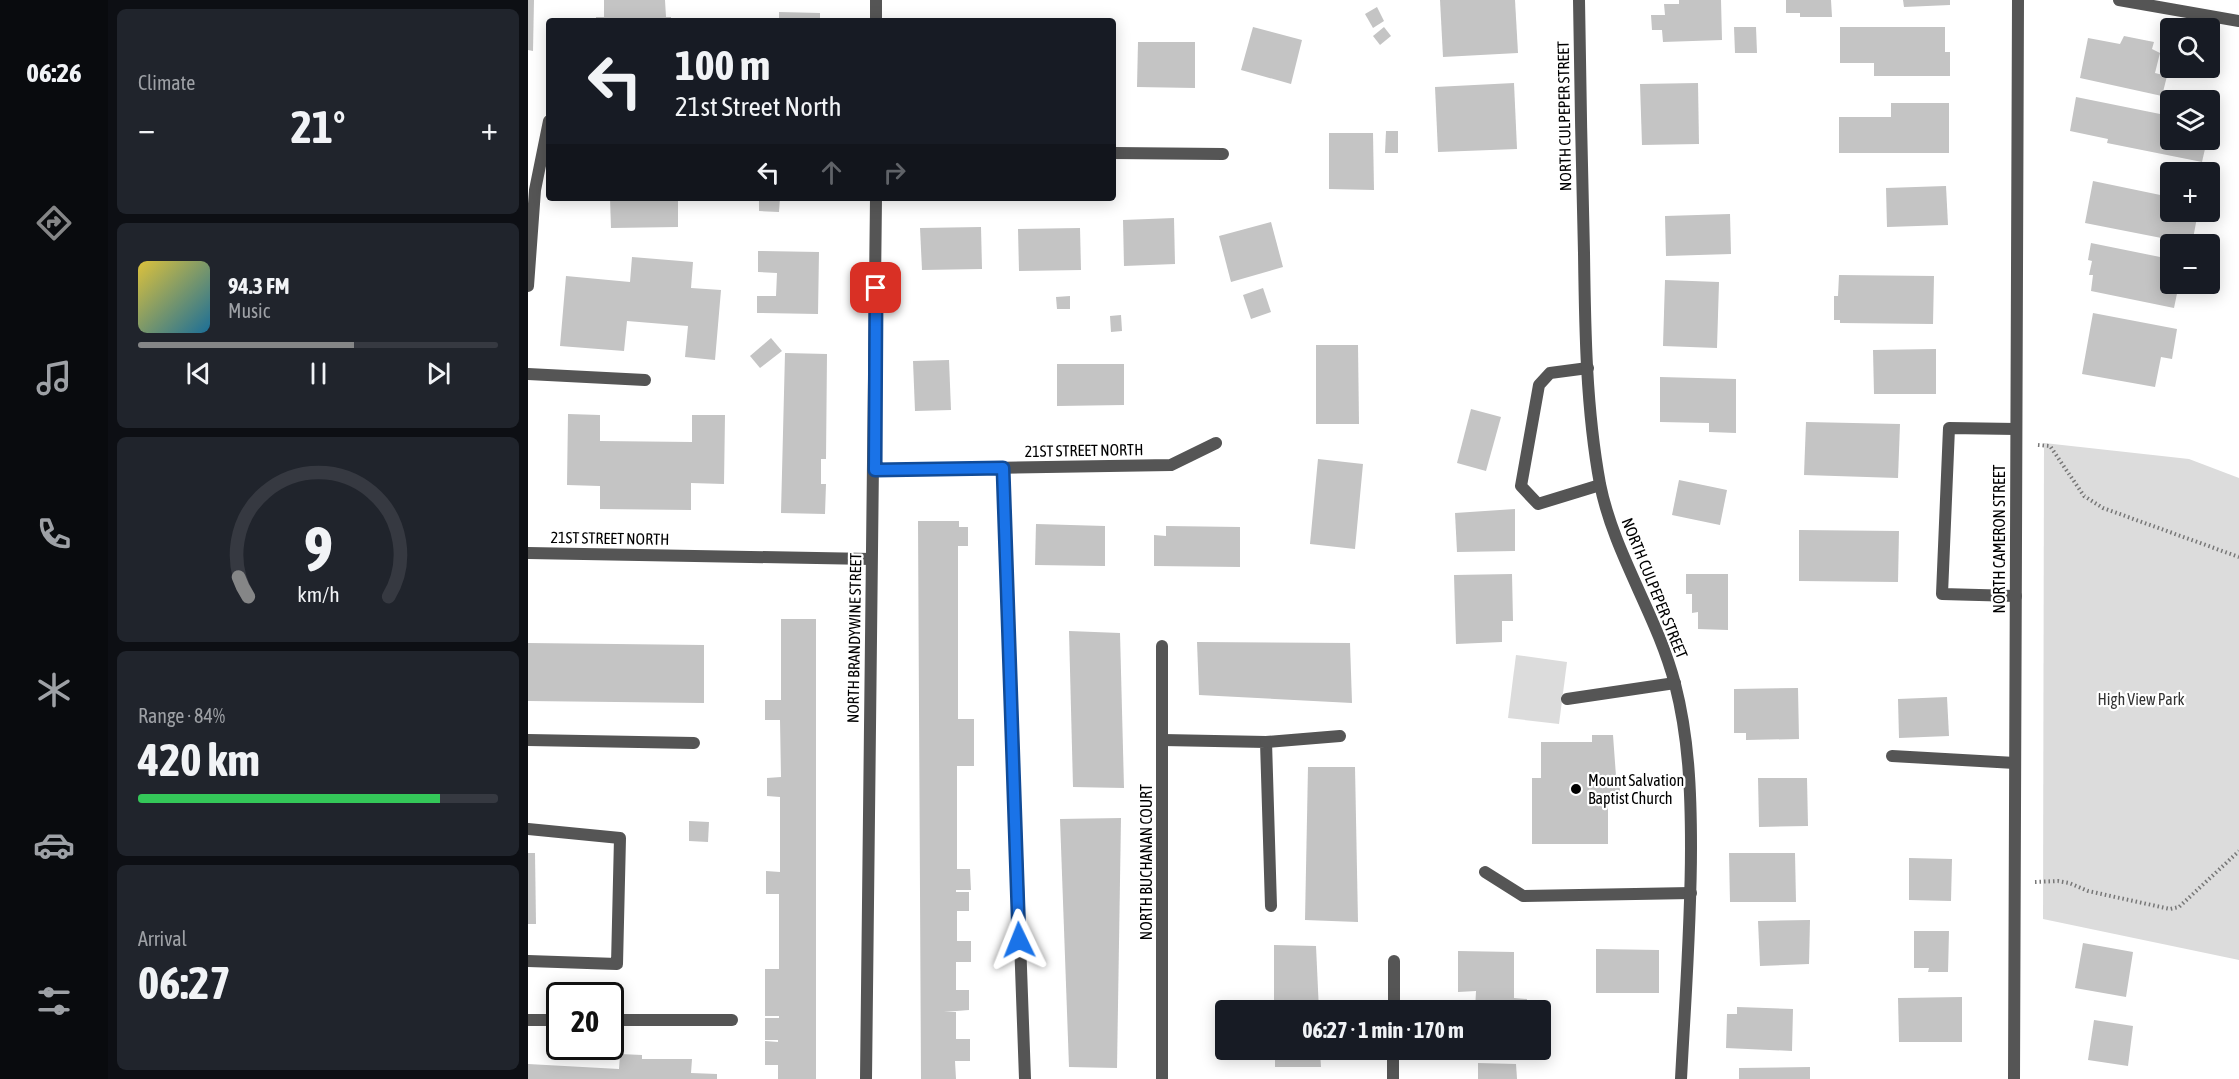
<!DOCTYPE html>
<html lang="en">
<head>
<meta charset="utf-8">
<style>
	body { margin:0; font-family:"Asap Condensed",sans-serif; background:#20242c; color:#f1f3f6; height:100vh; display:flex; flex-direction:column; font-size:22px; white-space:nowrap }
	* { box-sizing:border-box; margin:0 }
	p { font-size:20px; color:#9ea1a6 }
	.icon { flex:none; width:33px; height:33px; fill:none; stroke:currentColor; stroke-width:2; stroke-linecap:round; stroke-linejoin:round }
	.map { position:relative; flex:1; overflow:hidden }
	.details { display:flex; flex-direction:column; gap:9px; padding:9px; background:#0d0f14; width:420px }
	.details>* { flex:none }
	.hud { position:absolute; left:18px; top:18px; width:570px; height:183px; border-radius:6px; box-shadow:0 3px 15px #0003; background:#171b24; color:#f1f3f6; overflow:hidden }
	.tools { position:absolute; left:1632px; top:18px; display:grid; gap:12px }
	.tools a { display:grid; place-items:center; width:60px; height:60px; border-radius:6px; background:#171b24; box-shadow:0 3px 15px #0003; font-size:30px }
	.speed { position:absolute; left:18px; top:982px; display:flex; gap:12px; font-size:30px; font-weight:700; text-align:center }
	.speed>* { display:grid; place-content:center; width:78px; height:78px; border-radius:50%; background:#171b24; box-shadow:0 3px 15px #0003; line-height:1 }
	.speed .limit { border:3px solid #111; border-radius:9px; background:#fff; color:#111 }
	.pin { position:absolute; display:grid; place-items:center; width:51px; height:51px; color:#fff; margin:-26px; border-radius:12px; box-shadow:0 3px 9px #0006 }
	.me { position:absolute; width:66px; margin:-33px; rotate:358deg; stroke-linejoin:round; filter:drop-shadow(0 0 4px #0008) }
	.turn { display:flex; align-items:center; gap:21px; height:126px; padding:0 30px; font-size:27px }
	.turn .icon { width:78px; height:78px; stroke-width:2.5 }
	.turn b { display:block; font-size:42px; line-height:51px }
	.lanes { display:flex; align-items:center; height:57px; padding:0 30px; background:#0003; justify-content:center; gap:30px; direction:ltr }
	.lanes .off { opacity:.35 }
	.big { font-size:45px; font-weight:700; line-height:1.1 }
	.details .widget { flex:1; display:flex; flex-direction:column; justify-content:center; gap:9px; min-width:0; padding:0 21px; border-radius:9px; background:#20242c }
	.details .dial { align-items:center; gap:0 }
	.dial svg { height:156px; overflow:visible; fill:none; stroke:#363941; stroke-width:7; stroke-linecap:round; text-anchor:middle }
	.dial text { fill:#f1f3f6; stroke:none }
	.song { display:flex; align-items:center; gap:18px }
	.cover { width:72px; height:72px; border-radius:9px; background:linear-gradient(135deg,hsl(50 70% 55%),hsl(200 70% 35%)) }
	.played { height:6px; border-radius:3px; background:linear-gradient(90deg,#858687 60%,#363941 60%) }
	.keys { display:flex; justify-content:space-around; direction:ltr }
	.heat { display:flex; justify-content:space-between; align-items:center; font-size:33px; direction:ltr }
	.charge { height:9px; border-radius:4px; background:linear-gradient(90deg,#34c759 84%,#363941 0) }
	.trip { position:absolute; left:687px; top:1000px; width:336px; height:60px; border-radius:6px; background:#171b24; box-shadow:0 3px 15px #0003; font-weight:700; line-height:60px; text-align:center }
	main { display:flex; flex:1; min-height:0 }
	.tab-bar { display:flex; flex-direction:column; width:108px; justify-content:space-around; align-items:center; background:#090b0e; color:#9ea1a6 }
	.tab-bar .icon { width:42px; height:42px }
	.tab-bar .active { color:#858687 }
	.tab-bar b { font-size:27px; color:#f1f3f6 }
	.map>svg:first-child { display:block }
	.green { fill:#dcdcdc }
	.building { fill:#c4c4c4 }
	.lines { fill:none; stroke-linecap:round; stroke-linejoin:round }
	.path { stroke:#777; stroke-width:4; stroke-dasharray:1.5 3; stroke-linecap:butt }
	.lane { stroke:#555; stroke-width:12 }
	.street { stroke:#555; stroke-width:12 }
	.route-casing { stroke:#114b97; stroke-width:15 }
	.route { stroke:#1a73e8; stroke-width:10 }
	.poi-dot { fill:#000; stroke:#fff; stroke-width:2 }
	.labels { text-anchor:middle; stroke-width:4.5; stroke-linejoin:round; paint-order:stroke }
	.street-label { font-size:16px; fill:#000; stroke:#fff }
	.park-label { font-size:16px; fill:#333; stroke:#fff }
	.poi-label { font-size:16px; fill:#000; stroke:#fff; text-anchor:start }
</style>
</head>
<body>
<main>
<nav class="tab-bar">
<b>06:26</b>
<svg class="icon active" aria-label="directions" viewBox="0 0 24 24"><path d="M12 3l9 9-9 9-9-9zM9 14v-3h6M13 9l2 2-2 2"/></svg>
<svg class="icon" aria-label="music" viewBox="0 0 24 24"><path d="M9 18V5l10-2v13"/><circle cx="6" cy="18" r="3"/><circle cx="16" cy="16" r="3"/></svg>
<svg class="icon" aria-label="phone" viewBox="0 0 24 24"><path d="M5 4h4l2 5-3 2q2 4 5 5l2-3 5 2v4C11 20 4 13 5 4z"/></svg>
<svg class="icon" aria-label="climate" viewBox="0 0 24 24"><path d="M12 3v18M4 7l16 10M4 17L20 7"/></svg>
<svg class="icon" aria-label="car" viewBox="0 0 24 24"><path d="M5 17H2v-5l4-1 3-4h7l3 4 3 1v5h-3M9 17h6M6 11h13"/><circle cx="7" cy="17" r="2"/><circle cx="17" cy="17" r="2"/></svg>
<svg class="icon" aria-label="filters" viewBox="0 0 24 24"><path d="M4 7h16M4 17h16"/><circle cx="9" cy="7" r="2"/><circle cx="15" cy="17" r="2"/></svg>
</nav>
<section class="details">
<div class="widget"><p>Climate</p>
<div class="heat"><a>−</a><b class="big">21°</b><a>+</a></div>
</div>
<div class="widget">
<div class="song"><i class="cover"></i><div><b>94.3 FM</b><p>Music</p></div></div>
<div class="played"></div>
<div class="keys"><svg class="icon" aria-label="previous" viewBox="0 0 24 24"><path d="M18 5L8 12l10 7zM5 5v14"/></svg><svg class="icon" aria-label="pause" viewBox="0 0 24 24"><path d="M8 5v14M16 5v14"/></svg><svg class="icon" aria-label="next" viewBox="0 0 24 24"><path d="M6 5l10 7-10 7zM19 5v14"/></svg></div>
</div>
<div class="widget dial"><svg viewBox="0 0 100 80">
<path d="M14 69A42 42 0 1 1 86 69"/>
<path d="M14 69A42 42 0 0 1 9 59" stroke="#858687"/>
<text x="50" y="56" font-size="32" font-weight="700">9</text>
<text x="50" y="72" font-size="11">km/h</text>
</svg></div>
<div class="widget"><p>Range · 84%</p><b class="big">420 km</b><div class="charge"></div></div>
<div class="widget"><p>Arrival</p><b class="big">06:27</b></div>
</section>
<div class="map">
<svg width="1711" height="1079" viewBox="0 0 1711 1079">
	<rect width="100%" height="100%" fill="#fff"/>
	<g class="green">
		<polygon points="1516,443 1661,459 1711,478 1711,960 1515,919"/>
		<polygon points="988,655 1039,662 1031,724 980,718"/>
	</g>
	<g class="building">
		<polygon points="0,0 6,0 5,51 0,50"/>
		<polygon points="76,0 137,0 138,17 143,17 143,21 68,21 68,17 76,17"/>
		<polygon points="912,0 987,0 990,53 915,57"/>
		<polygon points="1151,0 1193,0 1194,40 1135,42 1134,30 1124,30 1123,15 1137,15 1136,4 1151,4"/>
		<polygon points="1258,0 1303,0 1304,17 1272,17 1272,13 1258,13"/>
		<polygon points="1375,0 1422,0 1422,5 1376,7"/>
		<polygon points="849,7 856,21 845,28 837,14"/>
		<polygon points="251,12 292,13 292,18 295,18 295,21 251,21"/>
		<polygon points="725,27 774,40 763,84 713,70"/>
		<polygon points="856,27 863,36 852,45 845,36"/>
		<polygon points="1206,27 1228,27 1229,53 1207,53"/>
		<polygon points="1312,27 1417,27 1417,52 1422,52 1422,76 1346,76 1346,63 1312,63"/>
		<polygon points="1596,36 1626,42 1624,49 1632,53 1627,73 1639,76 1634,96 1552,78 1560,38 1592,44"/>
		<polygon points="610,42 667,42 667,88 609,87"/>
		<polygon points="986,83 989,149 910,152 907,87"/>
		<polygon points="1170,83 1171,144 1114,145 1112,84"/>
		<polygon points="1548,97 1642,116 1642,140 1679,140 1674,162 1579,143 1580,139 1542,131"/>
		<polygon points="1363,103 1421,103 1421,153 1311,153 1311,117 1363,117"/>
		<polygon points="858,131 870,131 870,153 857,153"/>
		<polygon points="801,133 845,133 846,190 801,189"/>
		<polygon points="1565,181 1642,197 1642,212 1670,212 1664,244 1557,223"/>
		<polygon points="1418,186 1420,225 1359,227 1358,188"/>
		<polygon points="82,198 150,198 150,227 83,228"/>
		<polygon points="231,198 252,198 251,212 231,211"/>
		<polygon points="1202,214 1203,254 1138,256 1137,216"/>
		<polygon points="646,218 647,264 596,266 595,220"/>
		<polygon points="743,222 755,267 703,282 691,236"/>
		<polygon points="453,227 454,269 394,270 392,228"/>
		<polygon points="552,228 553,270 491,271 490,229"/>
		<polygon points="1563,243 1642,259 1642,284 1651,284 1646,308 1563,291 1565,275 1561,275 1564,261 1560,260"/>
		<polygon points="230,251 291,252 290,314 229,313 229,296 248,296 249,273 230,272"/>
		<polygon points="104,257 165,262 163,288 193,290 187,360 157,357 160,326 99,321 96,351 32,346 38,276 102,282"/>
		<polygon points="1311,275 1406,276 1405,324 1312,323 1312,320 1306,320 1306,296 1310,296"/>
		<polygon points="1137,280 1191,282 1189,348 1135,346"/>
		<polygon points="735,288 743,312 723,319 715,295"/>
		<polygon points="542,296 542,309 529,309 528,297"/>
		<polygon points="1565,313 1649,329 1644,359 1633,357 1627,387 1554,374"/>
		<polygon points="593,315 594,331 583,332 582,316"/>
		<polygon points="243,338 254,351 232,368 222,356"/>
		<polygon points="788,345 830,345 831,424 788,424"/>
		<polygon points="1408,349 1408,394 1346,394 1345,350"/>
		<polygon points="257,353 299,354 298,459 293,459 293,484 298,484 297,514 253,513"/>
		<polygon points="421,360 423,410 387,411 385,361"/>
		<polygon points="529,364 596,364 596,405 529,406"/>
		<polygon points="1132,377 1208,379 1208,433 1181,432 1181,423 1132,422"/>
		<polygon points="943,409 973,417 958,471 929,463"/>
		<polygon points="40,414 72,415 72,441 164,442 164,415 197,415 196,484 163,483 163,510 72,509 72,486 39,485"/>
		<polygon points="1278,422 1372,424 1370,478 1276,475"/>
		<polygon points="790,459 835,464 827,549 782,544"/>
		<polygon points="1151,480 1199,490 1192,525 1144,515"/>
		<polygon points="987,509 987,551 929,552 927,513"/>
		<polygon points="390,521 431,521 431,527 440,527 440,546 430,546 430,719 446,719 446,766 429,766 429,869 442,869 443,890 428,890 428,892 441,892 441,911 429,911 429,941 443,941 443,962 428,962 428,990 441,990 441,1010 416,1012 428,1012 428,1039 442,1039 442,1061 427,1061 428,1079 393,1079"/>
		<polygon points="508,524 577,526 577,566 507,565"/>
		<polygon points="638,526 712,527 712,567 626,566 626,535 638,536"/>
		<polygon points="1271,530 1371,531 1370,582 1271,581"/>
		<polygon points="984,574 985,621 974,621 974,642 928,644 926,575"/>
		<polygon points="1158,574 1200,574 1200,630 1170,629 1170,612 1164,613 1164,594 1158,594"/>
		<polygon points="253,619 288,619 288,1079 250,1079 250,1065 237,1065 237,1041 250,1042 250,1040 237,1040 237,1018 251,1018 251,1016 237,1016 237,969 251,969 251,894 238,894 238,871 252,872 252,797 239,796 239,778 253,777 252,720 237,720 237,700 253,700"/>
		<polygon points="541,631 592,633 596,788 545,787"/>
		<polygon points="669,642 822,643 824,703 671,695"/>
		<polygon points="0,643 176,645 176,703 0,701"/>
		<polygon points="1270,688 1271,739 1218,740 1218,733 1206,733 1206,689"/>
		<polygon points="1419,697 1421,736 1371,738 1370,699"/>
		<polygon points="1064,735 1085,735 1088,776 1092,776 1092,800 1080,800 1080,844 1004,844 1004,778 1013,778 1013,742 1064,742"/>
		<polygon points="780,767 827,767 830,922 777,920"/>
		<polygon points="1230,778 1279,778 1280,826 1231,827"/>
		<polygon points="593,818 589,1068 541,1067 532,819"/>
		<polygon points="161,821 181,822 180,842 161,841"/>
		<polygon points="0,853 7,853 8,924 0,924"/>
		<polygon points="1201,853 1267,853 1268,902 1202,902"/>
		<polygon points="1381,858 1424,859 1423,901 1381,900"/>
		<polygon points="1282,920 1281,964 1232,966 1230,921"/>
		<polygon points="1386,931 1421,931 1420,972 1400,972 1401,968 1386,968"/>
		<polygon points="1555,943 1605,952 1598,997 1547,988"/>
		<polygon points="746,945 788,946 791,1011 746,1011"/>
		<polygon points="1068,949 1131,950 1131,993 1068,993"/>
		<polygon points="930,951 986,952 986,998 999,999 998,1011 947,1011 948,991 930,992"/>
		<polygon points="1434,997 1434,1042 1371,1042 1370,998"/>
		<polygon points="1209,1007 1265,1009 1264,1051 1198,1048 1199,1014 1209,1014"/>
		<polygon points="1566,1020 1605,1026 1600,1066 1560,1060"/>
		<polygon points="747,1050 792,1050 793,1067 747,1067"/>
		<polygon points="92,1054 114,1055 114,1059 164,1059 163,1073 189,1074 189,1079 0,1079 0,1064 91,1069"/>
		<polygon points="950,1063 988,1064 989,1079 950,1079"/>
		<polygon points="1282,1067 1282,1079 1211,1079 1211,1068"/>
	</g>
	<g class="lines">
		<g class="path">
			<polyline points="1510,445 1522,446 1556,496 1575,508 1711,557"/>
			<polyline points="1507,882 1530,881 1541,883 1560,891 1642,909 1651,907 1711,851"/>
		</g>
		<g class="lane">
			<polyline points="1060,368 1022,373 1011,385 993,486 1010,504 1072,485"/>
			<polyline points="475,468 497,1079"/>
			<polyline points="1488,596 1414,594 1421,428 1488,429"/>
			<polyline points="1039,699 1147,683"/>
			<polyline points="0,740 166,743"/>
			<polyline points="635,740 738,742 743,906"/>
			<polyline points="738,742 812,736"/>
			<polyline points="1364,756 1487,763"/>
			<polyline points="0,829 92,838 89,964 0,961"/>
			<polyline points="957,872 995,896 1163,893"/>
			<polyline points="0,1020 32,1020"/>
			<polyline points="82,1020 204,1020"/>
		</g>
		<g class="street">
			<polyline points="348,0 348,21"/>
			<path d="M1051,0c1,84 3,169 5,253 1,76 2,155 16,231 14,70 57,131 75,200 14,54 16,109 16,164 0,77 -6,154 -10,231"/>
			<polyline points="1591,0 1711,21"/>
			<polyline points="585,153 695,154"/>
			<polyline points="0,286 7,190 21,121"/>
			<polyline points="0,374 117,380"/>
			<polyline points="347,470 643,465 688,443"/>
			<polyline points="0,553 343,559"/>
			<polyline points="866,1011 866,961"/>
			<polyline points="338,1079 348,198"/>
			<polyline points="634,1079 634,646"/>
			<polyline points="865,1079 865,1050"/>
			<polyline points="1486,1079 1490,0"/>
		</g>
	</g>
	<g class="lines">
		<g class="route-casing">
			<polyline id="route" points="348,288 347,470 475,468 491,940"/>
		</g>
		<use href="#route" class="route"/>
	</g>
	<circle class="poi-dot" cx="1048" cy="789" r="6"/>
	<g class="labels">
		<g class="street-label">
			<text transform="translate(1036 116) rotate(-91)" y="6">NORTH CULPEPER STREET</text>
			<text transform="translate(556 450) rotate(-1)" y="6">21ST STREET NORTH</text>
			<text transform="translate(82 538) rotate(1)" y="6">21ST STREET NORTH</text>
			<text transform="translate(1471 539) rotate(-90)" y="6">NORTH CAMERON STREET</text>
			<text transform="translate(1127 588) rotate(68)" y="6">NORTH CULPEPER STREET</text>
			<text transform="translate(326 638) rotate(-89)" y="6">NORTH BRANDYWINE STREET</text>
			<text transform="translate(618 862) rotate(-90)" y="6">NORTH BUCHANAN COURT</text>
		</g>
		<g class="park-label">
			<text x="1613" y="705">High View Park</text>
		</g>
		<g class="poi-label">
			<text x="1060" y="786">Mount Salvation<tspan x="1060" dy="18">Baptist Church</tspan></text>
		</g>
	</g>
</svg>
<div class="tools">
<a><svg class="icon" aria-label="search" viewBox="0 0 24 24"><circle cx="10" cy="10" r="6"/><path d="M15 15l6 6"/></svg></a>
<a><svg class="icon" aria-label="layers" viewBox="0 0 24 24"><path d="M12 4l9 5-9 5-9-5zM3 14l9 5 9-5"/></svg></a>
<a>+</a>
<a>−</a>
</div>
<div class="speed"><div class="limit">20</div></div>
<div class="pin" style="left:348px;top:288px;background:#d93025"><svg class="icon" aria-label="arrive" viewBox="0 0 24 24"><path d="M6 21V4h12l-3 4 3 4H6"/></svg></div>
<svg class="me" style="left:491px;top:940px" viewBox="-20 -20 40 40"><path d="M0-17L14 15 0 8-14 15z" fill="#1a73e8" stroke="#fff" stroke-width="4"/></svg>
<div class="trip">06:27 · 1 min · 170 m</div>
<div class="hud">
<div class="turn"><svg class="icon" aria-label="left" viewBox="0 0 24 24"><path d="M17 20v-9H6M10 6l-5 5 5 5"/></svg><div><b>100 m</b>21st Street North</div></div>
<div class="lanes"><svg class="icon" aria-label="left" viewBox="0 0 24 24"><path d="M17 20v-9H6M10 6l-5 5 5 5"/></svg><svg class="icon off" aria-label="ahead" viewBox="0 0 24 24"><path d="M12 20V5M6 11l6-6 6 6"/></svg><svg class="icon off" aria-label="right" viewBox="0 0 24 24"><path d="M7 20v-9h11M14 6l5 5-5 5"/></svg></div>
</div>
</div>
</main>
</body>
</html>
